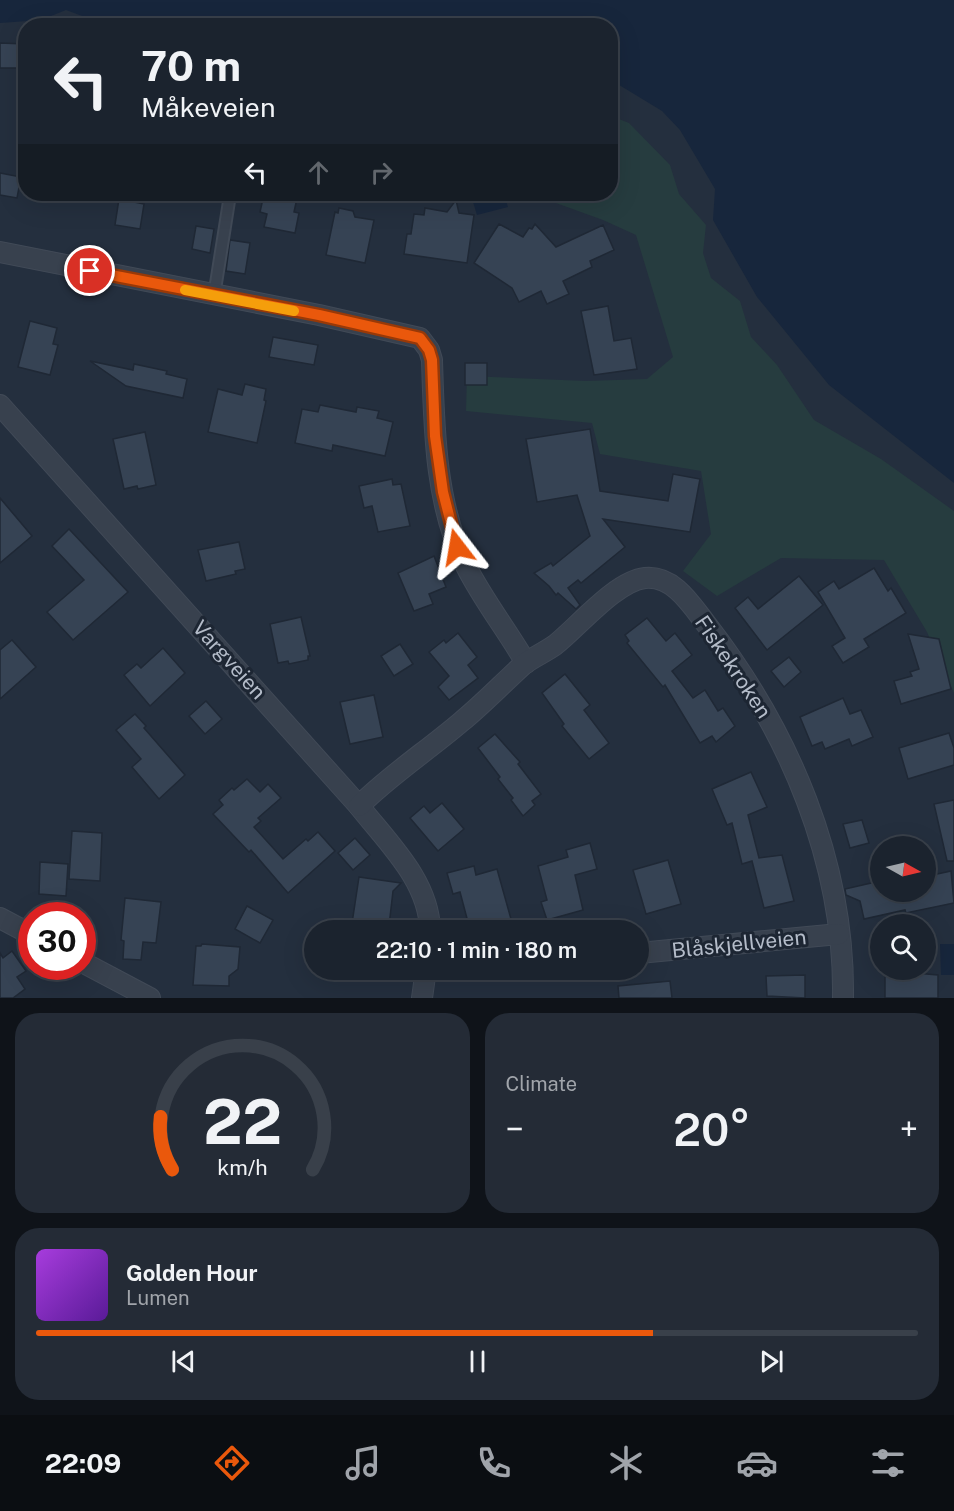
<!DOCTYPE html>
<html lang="en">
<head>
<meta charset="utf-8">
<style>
	body { margin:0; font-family:"Public Sans",sans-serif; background:#242b36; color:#f1f3f6; height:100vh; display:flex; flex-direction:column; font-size:22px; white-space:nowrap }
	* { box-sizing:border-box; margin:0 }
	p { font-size:20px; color:#a0a4aa }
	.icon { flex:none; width:33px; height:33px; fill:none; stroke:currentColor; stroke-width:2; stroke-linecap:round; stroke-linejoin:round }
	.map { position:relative; height:998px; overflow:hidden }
	.sheet { display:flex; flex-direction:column; gap:15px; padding:15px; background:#0f1319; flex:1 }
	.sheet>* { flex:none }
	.top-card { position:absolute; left:18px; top:18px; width:600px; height:183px; border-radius:24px; box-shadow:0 6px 24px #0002,0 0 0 2px #39404a; background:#1b232e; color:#f1f3f6; overflow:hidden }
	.needle { width:39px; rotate:98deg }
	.fabs { position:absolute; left:870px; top:836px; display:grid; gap:12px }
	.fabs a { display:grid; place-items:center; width:66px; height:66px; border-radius:50%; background:#1b232e; box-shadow:0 6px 24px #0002,0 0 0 2px #39404a; font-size:30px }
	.speed { position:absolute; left:18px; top:902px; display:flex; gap:12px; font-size:30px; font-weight:700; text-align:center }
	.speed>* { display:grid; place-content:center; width:78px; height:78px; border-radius:50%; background:#1b232e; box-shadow:0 6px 24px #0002,0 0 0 2px #39404a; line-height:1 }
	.speed .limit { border:9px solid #d22; background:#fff; color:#111 }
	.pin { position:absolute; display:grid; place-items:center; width:51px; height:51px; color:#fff; margin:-26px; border:3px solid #fff; border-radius:50%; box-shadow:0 2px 6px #0007 }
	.me { position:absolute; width:66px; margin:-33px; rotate:346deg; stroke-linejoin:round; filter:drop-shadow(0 0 4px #0008) }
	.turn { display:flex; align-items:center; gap:21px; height:126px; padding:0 24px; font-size:27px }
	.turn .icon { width:78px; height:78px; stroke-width:2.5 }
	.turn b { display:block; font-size:42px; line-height:51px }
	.lanes { display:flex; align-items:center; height:57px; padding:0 24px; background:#0003; justify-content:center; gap:30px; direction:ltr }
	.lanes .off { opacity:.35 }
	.big { font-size:45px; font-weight:600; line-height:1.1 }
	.sheet .widget { flex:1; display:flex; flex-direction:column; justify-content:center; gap:9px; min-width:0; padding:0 21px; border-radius:24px; background:#242b36 }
	.sheet .dial { align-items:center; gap:0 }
	.dial svg { height:156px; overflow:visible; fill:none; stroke:#39404a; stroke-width:7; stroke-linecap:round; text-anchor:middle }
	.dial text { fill:#f1f3f6; stroke:none }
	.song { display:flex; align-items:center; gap:18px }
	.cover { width:72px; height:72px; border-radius:9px; background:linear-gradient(135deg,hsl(280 70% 55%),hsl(270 70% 35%)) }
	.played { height:6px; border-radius:3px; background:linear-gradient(90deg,#ea580c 70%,#39404a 70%) }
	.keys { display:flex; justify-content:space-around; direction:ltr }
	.heat { display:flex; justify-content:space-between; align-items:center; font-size:33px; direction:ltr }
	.sheet .tiles { flex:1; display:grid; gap:15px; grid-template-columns:1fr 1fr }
	.widget:last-child { grid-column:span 2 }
	.trip { position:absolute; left:304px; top:920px; width:345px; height:60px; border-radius:30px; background:#1b232e; box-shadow:0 6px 24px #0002,0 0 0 2px #39404a; font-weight:600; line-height:60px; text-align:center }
	.menu { display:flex; height:96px; justify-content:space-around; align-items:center; background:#0b0e12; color:#a0a4aa }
	.menu .icon { width:42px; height:42px }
	.menu .on { color:#ea580c }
	.menu b { font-size:27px; color:#f1f3f6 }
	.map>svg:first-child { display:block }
	.green { fill:#263c3f }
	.water { fill:#17263c }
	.building { fill:#364354; stroke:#1f2835; stroke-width:1.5 }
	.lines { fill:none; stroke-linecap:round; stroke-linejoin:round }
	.service-casing { stroke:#414a57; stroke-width:14 }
	.minor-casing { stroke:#414a57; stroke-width:22 }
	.service { stroke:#38414e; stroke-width:10 }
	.minor { stroke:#38414e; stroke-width:20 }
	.route-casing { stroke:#983908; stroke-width:15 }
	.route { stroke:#ea580c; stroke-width:10 }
	.slow { stroke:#f59e0b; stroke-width:10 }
	.labels { text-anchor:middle; stroke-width:6; stroke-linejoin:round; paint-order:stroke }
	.street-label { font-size:21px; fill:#b4bcc9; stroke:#1d2633 }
</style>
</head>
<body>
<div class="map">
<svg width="954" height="998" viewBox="0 0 954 998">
	<rect width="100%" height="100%" fill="#242f3e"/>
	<polygon class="green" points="611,116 629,123 670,165 679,194 706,225 703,253 711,278 740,301 751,337 777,365 814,420 881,459 954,511 954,693 927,632 884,560 781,558 717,596 683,571 711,534 701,471 600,454 592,423 466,411 467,376 586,381 647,379 673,357 636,235 603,220 531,194 610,194"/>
	<g class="water">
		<polygon points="0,0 954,0 954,483 829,385 757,297 713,220 715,189 680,130 662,111 611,80 610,26 109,26 66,10 41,20 0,23"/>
		<polygon points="504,194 508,207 477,215 473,202"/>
		<polygon points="940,944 954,944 954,975 941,975"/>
	</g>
	<g class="building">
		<polygon points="0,43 26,44 26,68 0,68"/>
		<polygon points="0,173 21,177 17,198 0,195"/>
		<polygon points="264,194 298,194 294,212 299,213 295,233 264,227 267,214 260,212"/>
		<polygon points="119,199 144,204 140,229 115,225"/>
		<polygon points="456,200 459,213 474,215 467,263 404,254 407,234 411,234 414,214 424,215 425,208 447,212"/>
		<polygon points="339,208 353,211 355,217 374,220 365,263 326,255 335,212 338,213"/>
		<polygon points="499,224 523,237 529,228 532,229 535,224 556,247 603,225 614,250 590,261 592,267 563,281 569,294 547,304 541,291 519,302 512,288 474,263"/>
		<polygon points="196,226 214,229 210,253 192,249"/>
		<polygon points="230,240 250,243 245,274 226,271"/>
		<polygon points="608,306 614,341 631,338 637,369 594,375 581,311"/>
		<polygon points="30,321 57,328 53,344 58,345 50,375 18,367"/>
		<polygon points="273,337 318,345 314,365 269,357"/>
		<polygon points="90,361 133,370 134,364 167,371 166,374 187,379 183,398 126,386"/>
		<rect x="465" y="363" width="22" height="22"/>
		<polygon points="245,384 266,389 264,400 266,401 257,443 208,432 218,389 242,395"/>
		<polygon points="320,405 356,412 357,407 379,411 377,418 393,422 385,456 333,445 332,451 295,443 302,409 318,412"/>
		<polygon points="590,429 600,491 668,501 673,474 700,479 690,532 603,519 625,547 581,583 578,580 568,588 580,605 576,609 558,593 556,595 549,586 534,573 551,563 553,566 590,536 577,495 537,502 526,439"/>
		<polygon points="145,432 156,485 138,489 137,486 124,489 113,439"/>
		<polygon points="392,479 393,485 401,484 410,526 378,532 372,506 364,508 359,486"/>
		<polygon points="0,498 32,536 0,563"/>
		<polygon points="69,529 128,592 73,640 47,612 84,580 52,546"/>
		<polygon points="239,542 245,569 235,571 236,574 206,581 198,550"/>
		<polygon points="434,556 446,587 429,594 433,604 414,611 398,573"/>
		<polygon points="874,568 888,591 891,588 906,613 864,639 869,647 843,663 832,646 845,638 818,592 834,581 839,589"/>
		<polygon points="799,576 823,605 767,650 735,608 748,597 758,609"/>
		<polygon points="301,617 310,656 308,656 308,660 289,664 288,661 278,663 270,624"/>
		<polygon points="647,618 666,641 675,633 692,655 672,671 693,698 705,690 718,711 723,708 735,726 716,742 712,736 700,743 665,685 663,687 627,643 629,641 625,635"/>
		<polygon points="458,633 477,657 468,665 478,678 449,700 438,687 449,676 429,652 444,640 446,643"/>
		<polygon points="908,634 939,639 951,689 901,704 894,681 912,676 910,672 919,669"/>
		<polygon points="12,640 36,667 0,699 0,650"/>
		<polygon points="400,644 413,664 394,676 381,656"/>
		<polygon points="163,648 185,673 150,706 124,675 137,664 141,668"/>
		<polygon points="789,657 801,672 784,687 771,671"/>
		<polygon points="565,674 590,705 584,710 609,743 589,759 562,726 564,724 542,693"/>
		<polygon points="374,695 383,737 350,744 340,702"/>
		<polygon points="843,698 850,714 861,710 873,737 852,746 849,739 825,749 822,742 812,746 800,717"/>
		<polygon points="206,701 222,719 205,734 189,716"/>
		<polygon points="135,714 146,726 144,728 185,775 159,799 132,767 141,759 116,730"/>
		<polygon points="949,733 954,748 954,765 908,779 899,748"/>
		<polygon points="495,734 520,762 518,764 541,794 532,801 535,805 523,816 511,800 513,798 498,779 500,777 478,748"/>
		<polygon points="751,772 767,807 748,815 759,858 782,855 794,901 764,908 752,861 742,864 732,823 727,825 712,789"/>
		<polygon points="247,779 260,792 268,784 281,798 258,818 261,821 254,827 283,859 306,839 308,841 318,832 335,851 288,893 251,850 249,852 213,814 223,805 219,800 232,788 234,790"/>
		<polygon points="954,800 954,861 947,861 934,804"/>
		<polygon points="442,803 464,829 438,851 410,818 424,806 430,813"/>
		<polygon points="862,820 869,843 850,848 843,824"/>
		<polygon points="72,831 102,833 100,881 69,879"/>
		<polygon points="355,838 370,855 353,870 338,853"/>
		<polygon points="590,843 597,869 575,875 583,910 547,920 541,902 547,900 538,866 568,857 566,850"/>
		<polygon points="668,860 681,904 646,914 633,870"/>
		<polygon points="40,862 68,864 66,896 39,894"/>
		<polygon points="474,866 476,875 497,869 511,919 494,924 493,919 469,926 460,892 453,894 447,873"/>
		<polygon points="951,871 954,903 906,913 905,910 864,919 860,901 846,895 845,889 880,881 880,891 926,891 926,881 929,880 928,876"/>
		<polygon points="359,877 401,883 393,891 389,926 385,925 385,930 351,930"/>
		<polygon points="125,898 161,902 156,943 143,942 141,960 123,959 124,941 121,940"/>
		<polygon points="247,906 273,920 260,943 235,929"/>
		<polygon points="202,944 240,947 238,969 229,976 229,986 193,985 196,946 201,946"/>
		<polygon points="12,951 26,971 17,977 25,989 13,998 0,998 0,953 3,958"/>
		<polygon points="903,972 938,975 938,998 885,998 885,976 903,976"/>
		<polygon points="805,975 805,998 767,996 766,976"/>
		<polygon points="670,981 672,998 619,998 618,986"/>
	</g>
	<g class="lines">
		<g class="service-casing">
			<polyline id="service" points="214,296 230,195"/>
		</g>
		<g class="minor-casing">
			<g id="minor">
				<path d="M0,252l319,63 101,23 9,12 3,10c2,67 3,145 34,206 17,34 41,64 60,97"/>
				<path d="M0,405l359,401c29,37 70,75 71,124"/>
				<path d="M359,806c31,-31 68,-55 102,-84 22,-18 42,-39 63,-58 10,-7 21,-12 31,-19 24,-19 61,-64 90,-67 29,-3 47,28 62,47 82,106 138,237 136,373"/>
				<polyline points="0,918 32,935"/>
				<polyline points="639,953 839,934"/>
				<polyline points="82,962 150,998"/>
				<polyline points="422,998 426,969"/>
			</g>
		</g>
		<use href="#service" class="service"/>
		<use href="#minor" class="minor"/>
	</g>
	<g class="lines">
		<g class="route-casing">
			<polyline id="route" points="90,271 319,315 420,338 429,350 432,360 435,436 443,492 457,547"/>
		</g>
		<use href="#route" class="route"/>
		<polyline class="slow" points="185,290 294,311"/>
	</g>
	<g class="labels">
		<g class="street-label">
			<text transform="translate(229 660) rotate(48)" y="7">Vargveien</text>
			<text transform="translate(733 667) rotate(56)" y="7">Fiskekroken</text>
			<text transform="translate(739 944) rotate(-6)" y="7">Blåskjellveien</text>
		</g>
	</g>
</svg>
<div class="fabs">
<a><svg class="needle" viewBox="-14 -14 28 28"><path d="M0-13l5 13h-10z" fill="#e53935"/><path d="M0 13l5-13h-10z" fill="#a0a4aa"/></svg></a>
<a><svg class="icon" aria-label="search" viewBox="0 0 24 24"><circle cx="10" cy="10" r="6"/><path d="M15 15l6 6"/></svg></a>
</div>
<div class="speed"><div class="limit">30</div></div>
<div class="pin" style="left:90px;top:271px;background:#d93025"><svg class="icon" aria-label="arrive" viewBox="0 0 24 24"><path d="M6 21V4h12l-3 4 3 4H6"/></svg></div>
<svg class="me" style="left:457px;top:547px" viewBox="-20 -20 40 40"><path d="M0-17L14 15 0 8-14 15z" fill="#ea580c" stroke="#fff" stroke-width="4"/></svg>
<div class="trip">22:10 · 1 min · 180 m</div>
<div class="top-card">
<div class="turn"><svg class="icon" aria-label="left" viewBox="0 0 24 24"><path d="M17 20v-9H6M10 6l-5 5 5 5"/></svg><div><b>70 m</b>Måkeveien</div></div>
<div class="lanes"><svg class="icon" aria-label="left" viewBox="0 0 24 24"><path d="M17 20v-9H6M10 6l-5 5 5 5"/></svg><svg class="icon off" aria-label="ahead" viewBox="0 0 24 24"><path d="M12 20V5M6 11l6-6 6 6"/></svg><svg class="icon off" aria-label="right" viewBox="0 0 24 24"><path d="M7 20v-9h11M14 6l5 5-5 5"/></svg></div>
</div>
</div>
<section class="sheet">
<div class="tiles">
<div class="widget dial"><svg viewBox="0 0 100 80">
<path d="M14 69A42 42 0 1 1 86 69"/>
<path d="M14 69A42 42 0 0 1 8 42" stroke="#ea580c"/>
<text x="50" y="56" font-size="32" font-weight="700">22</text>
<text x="50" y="72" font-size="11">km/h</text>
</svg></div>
<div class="widget"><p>Climate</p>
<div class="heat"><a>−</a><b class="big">20°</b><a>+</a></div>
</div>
<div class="widget">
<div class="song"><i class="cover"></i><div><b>Golden Hour</b><p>Lumen</p></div></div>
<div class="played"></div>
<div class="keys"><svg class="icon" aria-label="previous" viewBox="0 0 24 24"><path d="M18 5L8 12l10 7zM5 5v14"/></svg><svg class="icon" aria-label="pause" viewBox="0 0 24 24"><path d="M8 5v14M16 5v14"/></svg><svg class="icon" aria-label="next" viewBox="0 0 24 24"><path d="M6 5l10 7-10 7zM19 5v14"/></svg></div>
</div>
</div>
</section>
<nav class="menu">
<b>22:09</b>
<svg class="icon on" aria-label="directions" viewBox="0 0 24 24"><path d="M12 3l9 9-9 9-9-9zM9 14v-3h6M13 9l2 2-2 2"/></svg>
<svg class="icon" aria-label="music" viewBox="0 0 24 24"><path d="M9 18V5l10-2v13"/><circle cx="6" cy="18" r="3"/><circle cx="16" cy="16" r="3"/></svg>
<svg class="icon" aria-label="phone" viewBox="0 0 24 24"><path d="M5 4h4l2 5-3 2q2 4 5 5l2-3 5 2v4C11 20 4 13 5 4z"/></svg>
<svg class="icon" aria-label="climate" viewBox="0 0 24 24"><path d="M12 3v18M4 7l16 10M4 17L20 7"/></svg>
<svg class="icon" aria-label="car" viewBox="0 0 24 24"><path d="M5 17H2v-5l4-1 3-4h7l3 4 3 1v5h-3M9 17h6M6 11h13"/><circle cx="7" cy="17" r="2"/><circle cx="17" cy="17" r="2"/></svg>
<svg class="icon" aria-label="filters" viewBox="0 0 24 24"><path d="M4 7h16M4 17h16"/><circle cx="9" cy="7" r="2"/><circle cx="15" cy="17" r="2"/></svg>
</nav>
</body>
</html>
